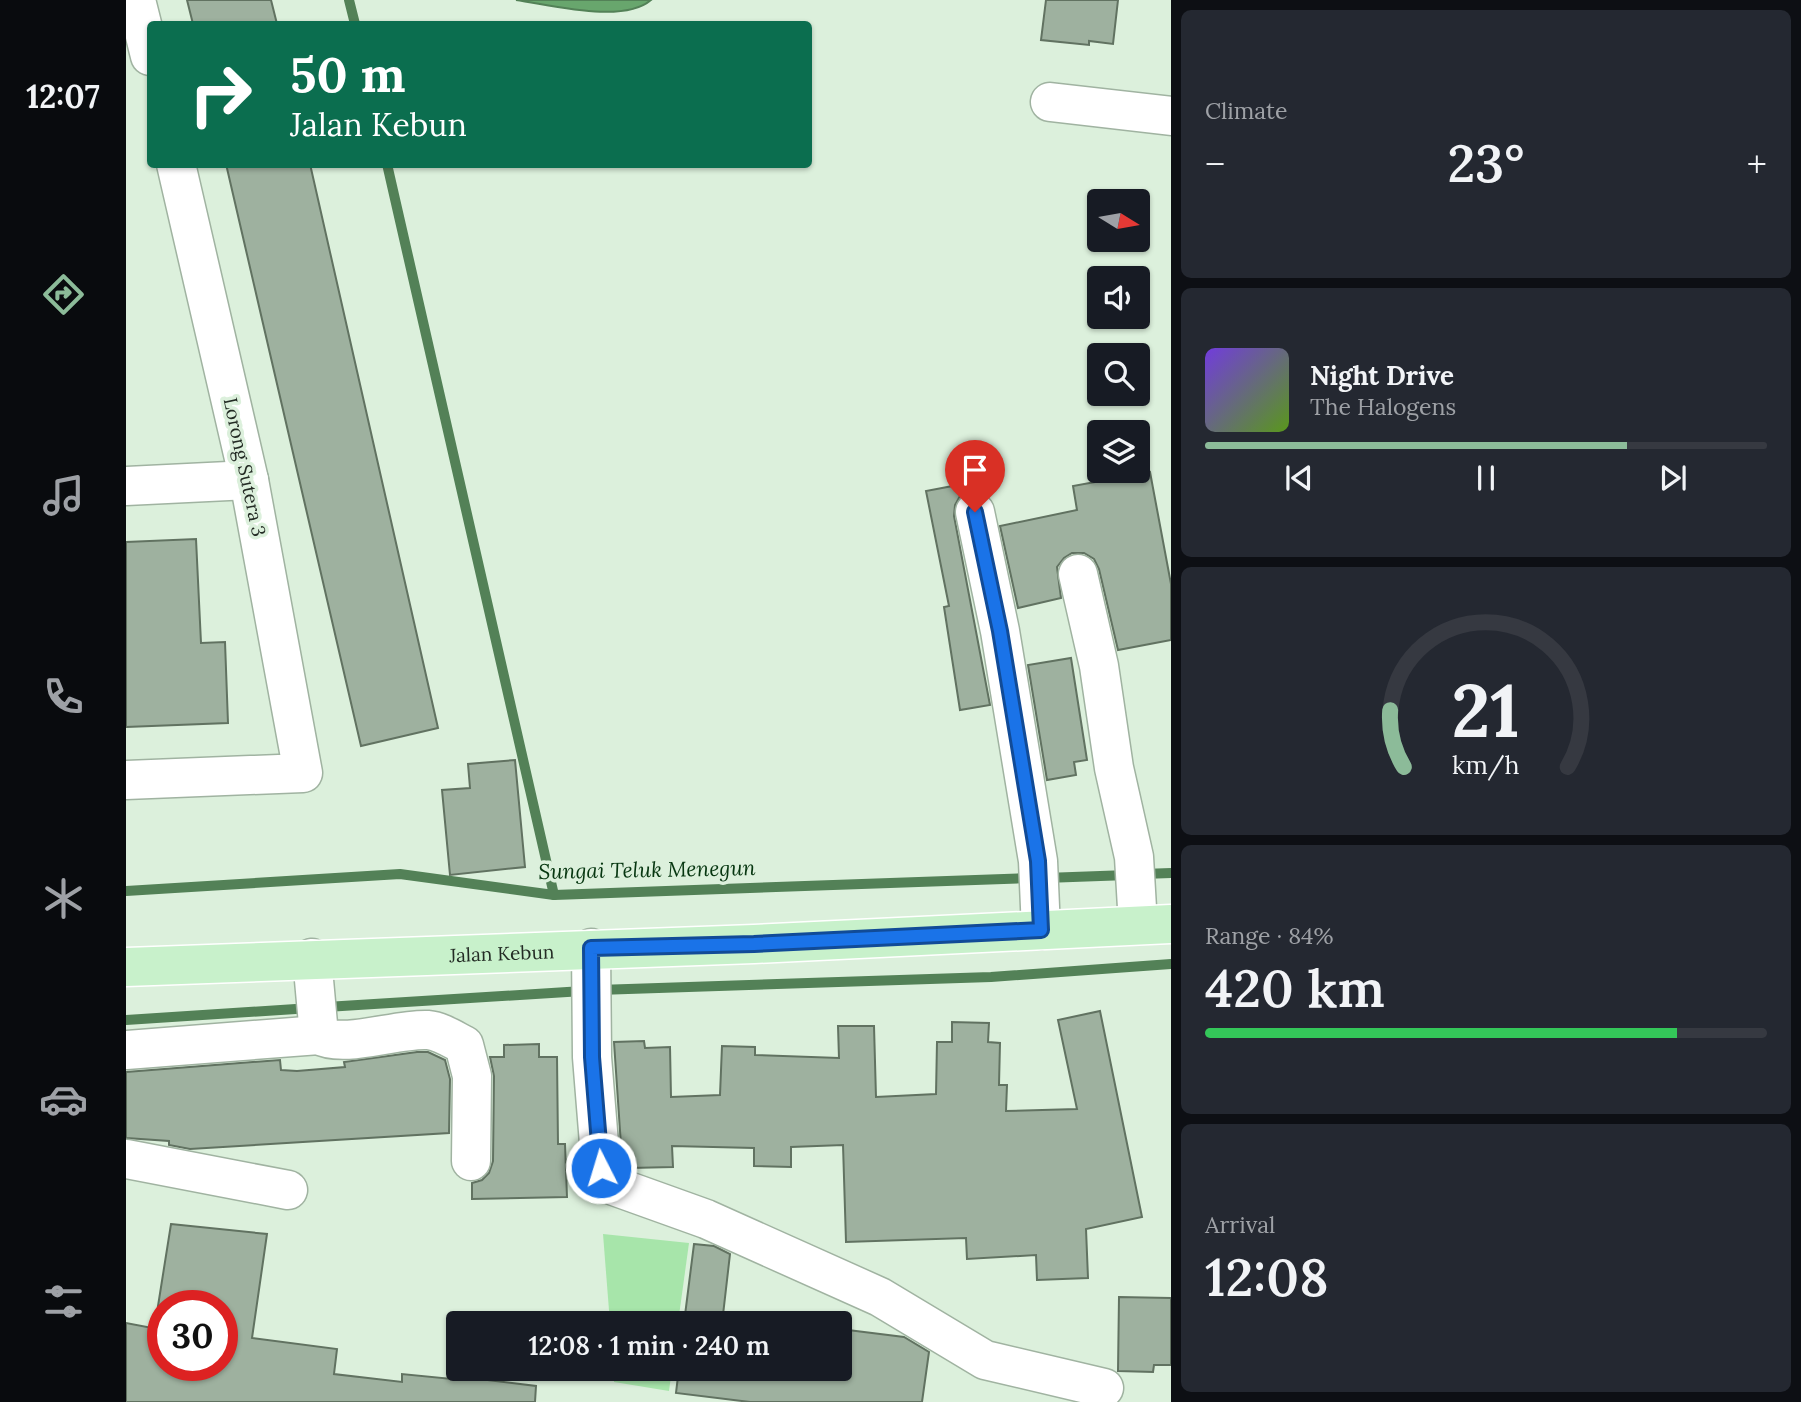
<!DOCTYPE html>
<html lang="en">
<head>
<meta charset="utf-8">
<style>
	body { margin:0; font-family:Lora,serif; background:#242831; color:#f1f3f6; height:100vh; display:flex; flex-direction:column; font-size:26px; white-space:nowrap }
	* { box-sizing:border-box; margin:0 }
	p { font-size:23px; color:#9ea1a6 }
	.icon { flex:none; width:38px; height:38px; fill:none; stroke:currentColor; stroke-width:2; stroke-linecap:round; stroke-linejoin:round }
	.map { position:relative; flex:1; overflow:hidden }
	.sheet { display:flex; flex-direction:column; gap:10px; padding:10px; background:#0d0f14; width:630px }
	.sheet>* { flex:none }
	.guide { position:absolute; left:21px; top:21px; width:665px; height:147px; border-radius:7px; box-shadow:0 2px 5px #0004; background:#0b6e4f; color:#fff; overflow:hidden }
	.needle { width:46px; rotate:101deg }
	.buttons { position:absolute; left:961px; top:189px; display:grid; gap:14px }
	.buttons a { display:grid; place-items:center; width:63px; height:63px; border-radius:7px; background:#171b24; box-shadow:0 2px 5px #0004; font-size:35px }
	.speed { position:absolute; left:21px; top:1290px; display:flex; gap:14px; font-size:35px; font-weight:700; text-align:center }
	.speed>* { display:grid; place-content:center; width:91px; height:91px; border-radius:50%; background:#171b24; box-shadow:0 2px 5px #0004; line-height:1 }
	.speed .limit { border:10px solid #d22; background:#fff; color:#111 }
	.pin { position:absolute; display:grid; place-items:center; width:60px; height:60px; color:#fff; margin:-72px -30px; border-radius:50% 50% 50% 0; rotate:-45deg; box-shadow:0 0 7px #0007 }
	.pin .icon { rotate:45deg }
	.me { position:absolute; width:77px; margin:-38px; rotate:355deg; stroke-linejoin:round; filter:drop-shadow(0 0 5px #0008) }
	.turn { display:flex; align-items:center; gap:24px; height:147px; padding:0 28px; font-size:32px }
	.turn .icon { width:91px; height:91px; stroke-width:2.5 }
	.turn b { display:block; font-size:49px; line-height:60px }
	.big { font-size:52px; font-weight:600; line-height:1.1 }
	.sheet .widget { flex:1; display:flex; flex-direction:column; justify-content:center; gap:10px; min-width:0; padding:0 24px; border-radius:10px; background:#242831 }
	.sheet .dial { align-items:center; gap:0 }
	.dial svg { height:182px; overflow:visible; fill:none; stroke:#363941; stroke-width:7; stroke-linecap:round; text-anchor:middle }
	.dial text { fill:#f1f3f6; stroke:none }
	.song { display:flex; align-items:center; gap:21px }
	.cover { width:84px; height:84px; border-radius:10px; background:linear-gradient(135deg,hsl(260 70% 55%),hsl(90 70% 35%)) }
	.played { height:7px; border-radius:4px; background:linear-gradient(90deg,#8cbb99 75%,#363941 75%) }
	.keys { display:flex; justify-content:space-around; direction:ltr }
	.heat { display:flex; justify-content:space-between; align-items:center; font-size:38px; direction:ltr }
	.charge { height:10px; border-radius:5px; background:linear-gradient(90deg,#34c759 84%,#363941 0) }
	.trip { position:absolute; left:320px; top:1311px; width:406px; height:70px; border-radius:7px; background:#171b24; box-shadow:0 2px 5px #0004; font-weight:600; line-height:70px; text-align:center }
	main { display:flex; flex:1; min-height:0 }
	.dock { display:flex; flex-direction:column; width:126px; justify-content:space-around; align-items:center; background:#090b0e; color:#9ea1a6 }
	.dock .icon { width:49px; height:49px }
	.dock .on { color:#8cbb99 }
	.dock b { font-size:32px; color:#f1f3f6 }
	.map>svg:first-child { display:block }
	.green { fill:#a7e5aa }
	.water { fill:#68a66d; stroke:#538157; stroke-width:2 }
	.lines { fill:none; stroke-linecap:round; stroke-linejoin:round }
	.stream { stroke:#538157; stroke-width:10 }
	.building { fill:#9eb19f; stroke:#617261; stroke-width:2 }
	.minor-casing { stroke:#a0b3a1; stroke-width:41 }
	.major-casing { stroke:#fff; stroke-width:41 }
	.minor { stroke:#fff; stroke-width:38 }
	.major { stroke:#c8f1cb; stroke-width:38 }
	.route-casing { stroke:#114b97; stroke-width:18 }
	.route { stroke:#1a73e8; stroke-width:12 }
	.labels { text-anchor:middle; stroke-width:7; stroke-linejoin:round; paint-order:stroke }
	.street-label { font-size:19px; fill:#232b24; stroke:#dcf0dc }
	.water-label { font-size:21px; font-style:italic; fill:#063610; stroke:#dcf0dc }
</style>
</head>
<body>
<main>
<nav class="dock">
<b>12:07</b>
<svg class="icon on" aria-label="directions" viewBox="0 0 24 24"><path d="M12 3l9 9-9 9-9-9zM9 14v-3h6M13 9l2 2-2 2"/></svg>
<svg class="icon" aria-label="music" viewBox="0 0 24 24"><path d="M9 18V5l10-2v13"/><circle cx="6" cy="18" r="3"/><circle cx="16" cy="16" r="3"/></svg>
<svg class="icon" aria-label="phone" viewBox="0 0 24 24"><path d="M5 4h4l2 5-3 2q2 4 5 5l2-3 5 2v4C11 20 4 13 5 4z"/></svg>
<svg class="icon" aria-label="climate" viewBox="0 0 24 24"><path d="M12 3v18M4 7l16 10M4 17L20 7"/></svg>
<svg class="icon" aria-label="car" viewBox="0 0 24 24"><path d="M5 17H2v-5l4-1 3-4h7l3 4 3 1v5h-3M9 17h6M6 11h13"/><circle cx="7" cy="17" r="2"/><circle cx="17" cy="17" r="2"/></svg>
<svg class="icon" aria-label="filters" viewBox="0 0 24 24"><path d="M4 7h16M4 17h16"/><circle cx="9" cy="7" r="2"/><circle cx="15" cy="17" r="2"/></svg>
</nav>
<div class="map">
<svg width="1045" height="1402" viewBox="0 0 1045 1402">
	<rect width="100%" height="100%" fill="#dcf0dc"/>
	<g class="green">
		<polygon points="477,1234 563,1243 552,1323 484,1323"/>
		<polygon points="487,1369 546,1369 543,1391 488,1382"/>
	</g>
	<path class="water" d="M390,0h135c-28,24 -99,5 -135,0z"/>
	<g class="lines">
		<g class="stream">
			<polyline points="223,0 229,24"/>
			<polyline points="261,164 428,895"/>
			<polyline points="1017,874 1045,873"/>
			<polyline points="919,878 1002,875"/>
			<polyline points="0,891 274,874 428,895 904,878"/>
			<polyline points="472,990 865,977 1045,964"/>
			<polyline points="200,1007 457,991"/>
			<polyline points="0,1020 185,1008"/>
		</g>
	</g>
	<g class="building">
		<polygon points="61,0 145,0 151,24 67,24"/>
		<polygon points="920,0 992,0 987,44 963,41 963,45 915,40"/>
		<polygon points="100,164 184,164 312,728 235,746"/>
		<polygon points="1024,472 1045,584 1045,640 992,650 973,569 968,559 958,553 946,553 938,558 931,567 935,598 892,608 874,526 951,510 947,486"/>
		<polygon points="832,485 834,496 829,505 828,516 864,705 834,710 818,607 823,606 800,491"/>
		<polygon points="70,539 75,643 99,642 102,723 0,727 0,542"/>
		<polygon points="945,658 961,760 948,762 950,775 921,780 902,665"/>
		<polygon points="389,760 399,867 324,875 316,790 344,788 342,764"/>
		<polygon points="974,1011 1016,1217 960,1229 962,1278 911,1280 910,1255 841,1259 840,1238 720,1242 717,1145 665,1147 665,1167 628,1166 628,1148 546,1146 547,1167 504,1168 496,1160 488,1042 518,1041 519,1048 544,1047 545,1097 594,1095 596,1046 629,1047 629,1055 713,1058 712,1026 748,1026 750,1097 810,1094 811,1042 826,1042 826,1022 863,1023 862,1042 874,1043 873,1085 881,1085 880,1111 951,1109 932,1020"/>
		<polygon points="413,1044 413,1057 431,1057 432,1144 439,1144 441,1197 346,1199 346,1183 356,1180 363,1173 367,1161 368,1076 364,1057 378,1057 378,1045"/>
		<polygon points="291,1052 302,1052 319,1060 324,1079 323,1133 64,1149 43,1145 43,1141 0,1138 0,1072 154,1060 155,1070 171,1071 219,1067 218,1062"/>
		<polygon points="45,1224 141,1234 126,1338 211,1349 208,1374 276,1382 276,1374 336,1380 337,1377 410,1386 409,1402 0,1402 0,1323 37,1330 37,1365 96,1365 96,1306 32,1306"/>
		<polygon points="568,1244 588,1246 604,1254 597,1315 663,1323 558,1323"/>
		<polygon points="993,1297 1045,1298 1045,1365 1028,1365 1027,1372 992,1371"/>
		<polygon points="714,1329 778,1337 803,1352 796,1402 624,1402 550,1393 553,1368 714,1368"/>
	</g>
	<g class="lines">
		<g class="minor-casing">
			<g id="minor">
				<polyline points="10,0 24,56"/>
				<polyline points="924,102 1045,116"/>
				<polyline points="0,486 123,480"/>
				<polyline points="849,512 874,631 912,861 915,930"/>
				<polyline points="952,574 973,666 988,768 1008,857 1012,925"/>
				<polyline points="0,780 177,773 123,480 50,164"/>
				<polyline points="465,948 466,1057 475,1168 488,1186 580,1219 754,1297 859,1360 978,1388"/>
				<path d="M186,958l7,77c25,14 78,-7 109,-5 12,1 26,10 36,15l8,31 -1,85"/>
				<polyline points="0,1050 193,1035"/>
				<polyline points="0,1159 162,1190"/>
			</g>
		</g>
		<g class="major-casing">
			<g id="major">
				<path id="s1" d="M0,967l628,-23 417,-20"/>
			</g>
		</g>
		<use href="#minor" class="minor"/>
		<use href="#major" class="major"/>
	</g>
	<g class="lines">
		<g class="route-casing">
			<polyline id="route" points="475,1168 466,1057 465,948 628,944 915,930 912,861 874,631 849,512"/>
		</g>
		<use href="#route" class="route"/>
	</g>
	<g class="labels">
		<g class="street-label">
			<text transform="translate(119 467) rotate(78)" y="7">Lorong Sutera 3</text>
			<text dy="7" stroke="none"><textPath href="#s1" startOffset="376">Jalan Kebun</textPath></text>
		</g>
		<g class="water-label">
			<text transform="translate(521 870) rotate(-1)" y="7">Sungai Teluk Menegun</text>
		</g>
	</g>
</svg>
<div class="buttons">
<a><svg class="needle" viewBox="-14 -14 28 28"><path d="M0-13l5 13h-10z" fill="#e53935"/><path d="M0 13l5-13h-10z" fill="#9ea1a6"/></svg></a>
<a><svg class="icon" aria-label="sound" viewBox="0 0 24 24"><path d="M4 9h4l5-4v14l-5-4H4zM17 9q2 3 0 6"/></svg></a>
<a><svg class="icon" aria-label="search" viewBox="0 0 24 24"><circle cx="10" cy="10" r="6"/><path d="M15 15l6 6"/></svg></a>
<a><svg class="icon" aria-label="layers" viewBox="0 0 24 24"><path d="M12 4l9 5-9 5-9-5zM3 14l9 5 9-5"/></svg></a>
</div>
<div class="speed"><div class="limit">30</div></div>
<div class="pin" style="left:849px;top:512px;background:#d93025"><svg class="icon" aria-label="arrive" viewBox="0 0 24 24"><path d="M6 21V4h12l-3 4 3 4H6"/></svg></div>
<svg class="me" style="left:475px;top:1168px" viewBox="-20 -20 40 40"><circle r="17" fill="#1a73e8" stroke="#fff" stroke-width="3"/><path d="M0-11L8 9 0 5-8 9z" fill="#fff"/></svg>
<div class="trip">12:08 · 1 min · 240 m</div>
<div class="guide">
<div class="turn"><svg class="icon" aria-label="right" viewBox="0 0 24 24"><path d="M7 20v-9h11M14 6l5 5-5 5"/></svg><div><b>50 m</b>Jalan Kebun</div></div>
</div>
</div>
<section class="sheet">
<div class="widget"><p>Climate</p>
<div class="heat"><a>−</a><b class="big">23°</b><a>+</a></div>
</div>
<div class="widget">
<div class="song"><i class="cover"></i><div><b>Night Drive</b><p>The Halogens</p></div></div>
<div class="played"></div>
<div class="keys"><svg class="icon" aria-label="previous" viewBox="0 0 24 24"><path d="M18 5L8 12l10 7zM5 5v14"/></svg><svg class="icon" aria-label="pause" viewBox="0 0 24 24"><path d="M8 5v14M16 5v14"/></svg><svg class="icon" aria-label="next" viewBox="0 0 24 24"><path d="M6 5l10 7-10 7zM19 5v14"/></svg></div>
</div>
<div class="widget dial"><svg viewBox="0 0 100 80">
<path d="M14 69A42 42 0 1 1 86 69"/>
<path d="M14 69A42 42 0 0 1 8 44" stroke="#8cbb99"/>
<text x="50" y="56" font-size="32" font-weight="700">21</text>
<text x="50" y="72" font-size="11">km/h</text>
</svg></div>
<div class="widget"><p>Range · 84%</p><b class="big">420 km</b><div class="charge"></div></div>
<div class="widget"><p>Arrival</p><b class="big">12:08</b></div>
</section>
</main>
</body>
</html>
